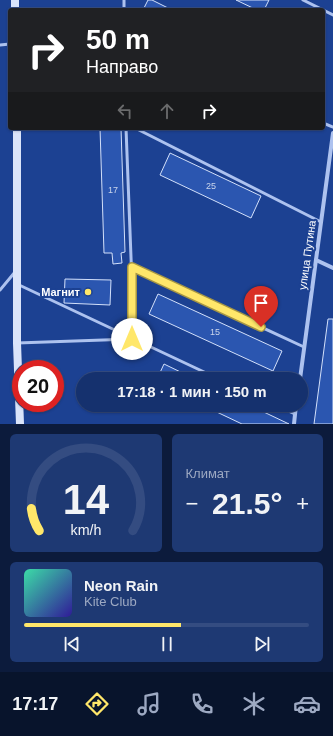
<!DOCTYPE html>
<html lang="ru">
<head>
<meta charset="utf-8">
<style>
	body { margin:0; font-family:Helvetica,sans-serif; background:#1e3973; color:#f1f3f6; height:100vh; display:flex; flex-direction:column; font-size:15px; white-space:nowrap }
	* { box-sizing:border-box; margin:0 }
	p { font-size:13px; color:#9da9c2 }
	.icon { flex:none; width:22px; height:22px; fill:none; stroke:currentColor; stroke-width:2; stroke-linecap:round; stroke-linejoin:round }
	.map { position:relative; height:424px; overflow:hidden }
	.sheet { display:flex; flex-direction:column; gap:10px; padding:10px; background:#0c1b3c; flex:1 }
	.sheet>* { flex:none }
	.banner { position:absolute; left:8px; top:8px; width:317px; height:122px; border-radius:4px; box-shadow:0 1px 3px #0004,0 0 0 1px #344c81; background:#202124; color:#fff; overflow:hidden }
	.speed { position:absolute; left:12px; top:360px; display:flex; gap:8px; font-size:20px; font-weight:700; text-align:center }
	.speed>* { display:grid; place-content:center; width:52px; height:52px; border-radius:50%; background:#15316e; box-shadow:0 1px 3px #0004,0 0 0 1px #344c81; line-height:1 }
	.speed .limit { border:6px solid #d22; background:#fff; color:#111 }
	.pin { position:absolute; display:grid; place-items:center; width:34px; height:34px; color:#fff; margin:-41px -17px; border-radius:50% 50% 50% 0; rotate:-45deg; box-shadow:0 0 4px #0007 }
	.pin .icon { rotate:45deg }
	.me { position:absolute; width:44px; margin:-22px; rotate:0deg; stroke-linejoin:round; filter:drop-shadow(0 0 3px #0008) }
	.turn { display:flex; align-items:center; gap:14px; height:84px; padding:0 12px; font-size:18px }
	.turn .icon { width:52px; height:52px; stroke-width:2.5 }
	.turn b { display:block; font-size:28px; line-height:34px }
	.lanes { display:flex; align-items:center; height:38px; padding:0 12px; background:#0003; justify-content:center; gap:20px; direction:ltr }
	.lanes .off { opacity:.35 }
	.big { font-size:30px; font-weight:700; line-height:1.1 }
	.sheet .widget { flex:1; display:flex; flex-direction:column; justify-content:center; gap:6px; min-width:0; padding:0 14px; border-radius:6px; background:#1e3973 }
	.sheet .dial { align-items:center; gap:0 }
	.dial svg { height:104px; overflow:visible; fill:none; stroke:#344c81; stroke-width:7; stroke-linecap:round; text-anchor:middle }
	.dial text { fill:#f1f3f6; stroke:none }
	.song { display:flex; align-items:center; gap:12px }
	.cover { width:48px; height:48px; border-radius:6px; background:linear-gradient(135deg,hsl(160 70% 55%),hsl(250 70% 35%)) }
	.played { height:4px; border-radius:2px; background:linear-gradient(90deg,#ffe76a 55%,#344c81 55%) }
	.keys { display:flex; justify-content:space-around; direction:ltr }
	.heat { display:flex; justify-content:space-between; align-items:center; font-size:22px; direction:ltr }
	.sheet .tiles { flex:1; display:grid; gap:10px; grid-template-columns:1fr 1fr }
	.widget:last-child { grid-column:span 2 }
	.trip { position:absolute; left:76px; top:372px; width:232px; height:40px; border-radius:20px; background:#15316e; box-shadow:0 1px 3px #0004,0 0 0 1px #344c81; font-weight:700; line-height:40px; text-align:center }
	.tab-bar { display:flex; height:64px; justify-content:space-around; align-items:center; background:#08142c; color:#9da9c2 }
	.tab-bar .icon { width:28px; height:28px }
	.tab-bar .current { color:#ffe76a }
	.tab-bar b { font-size:18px; color:#f1f3f6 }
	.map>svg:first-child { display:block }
	.building { fill:#2b56b0; stroke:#d3e0fa }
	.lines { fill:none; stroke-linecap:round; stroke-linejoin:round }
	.lane { stroke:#adc2ef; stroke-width:3 }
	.street { stroke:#adc2ef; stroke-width:4 }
	.secondary { stroke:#dae4fa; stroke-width:8 }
	.route-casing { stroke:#a69645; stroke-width:10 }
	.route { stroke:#ffe76a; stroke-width:7 }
	.poi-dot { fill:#ffe76a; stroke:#1c4192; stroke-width:1.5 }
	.labels { text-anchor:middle; stroke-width:4; stroke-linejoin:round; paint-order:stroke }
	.number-label { font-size:9px; fill:#cad5eb }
	.street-label { font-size:11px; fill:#fff; stroke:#1c4192 }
	.poi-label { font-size:11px; font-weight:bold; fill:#fff; stroke:#1c4192; text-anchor:end }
</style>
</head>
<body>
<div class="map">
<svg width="333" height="424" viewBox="0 0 333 424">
	<rect width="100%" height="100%" fill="#1c4192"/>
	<g class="building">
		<polygon points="148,0 152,0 172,10 143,10"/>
		<polygon points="236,0 269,0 264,10 257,10"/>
		<polygon points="100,128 121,128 125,252 121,253 122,263 113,264 112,253 104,253"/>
		<polygon points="170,153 261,196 251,218 160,175"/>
		<polygon points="65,279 111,280 110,305 64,303"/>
		<polygon points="158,294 282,351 273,371 149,314"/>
		<polygon points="260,304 269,309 262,324 253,319"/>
		<polygon points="328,319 333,319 333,424 314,424"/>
		<polygon points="164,364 195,379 157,379"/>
		<polygon points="202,405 249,405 289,424 242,424"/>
	</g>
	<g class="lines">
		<g class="lane">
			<polyline points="303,0 333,15"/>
			<polyline points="124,10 124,0"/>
			<polyline points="0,45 10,44"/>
			<polyline points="323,123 333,127"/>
			<polyline points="135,128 321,222"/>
			<polyline points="132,267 304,347"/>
			<polyline points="17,284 219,379"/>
			<polyline points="0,290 15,272"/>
			<polyline points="17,343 132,339 132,283 126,128"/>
			<polyline points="275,405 295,414"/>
		</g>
		<g class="street">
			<polyline points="316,260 333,268"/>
			<polyline points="300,379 333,133"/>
			<polyline points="294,424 296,405"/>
		</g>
		<g class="secondary">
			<polyline points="15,0 15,10"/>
			<polyline points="17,128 17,343 20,424"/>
		</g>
	</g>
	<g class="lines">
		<g class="route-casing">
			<polyline id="route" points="132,339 132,267 261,327"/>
		</g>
		<use href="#route" class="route"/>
	</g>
	<circle class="poi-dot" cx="88" cy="292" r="4"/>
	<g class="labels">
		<g class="number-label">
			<text x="211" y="189">25</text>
			<text x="113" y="193">17</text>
			<text x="215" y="335">15</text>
		</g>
		<g class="street-label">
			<text transform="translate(307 255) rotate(-82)" y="4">улица Путина</text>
		</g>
		<g class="poi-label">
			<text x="80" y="296">Магнит</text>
		</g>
	</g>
</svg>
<div class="speed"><div class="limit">20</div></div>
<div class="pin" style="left:261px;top:327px;background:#d93025"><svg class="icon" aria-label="arrive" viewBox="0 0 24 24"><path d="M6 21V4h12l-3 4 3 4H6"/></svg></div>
<svg class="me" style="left:132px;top:339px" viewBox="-20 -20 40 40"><circle r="19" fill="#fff"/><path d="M0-13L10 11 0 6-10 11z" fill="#ffe76a"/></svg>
<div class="trip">17:18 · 1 мин · 150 m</div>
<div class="banner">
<div class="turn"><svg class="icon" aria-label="right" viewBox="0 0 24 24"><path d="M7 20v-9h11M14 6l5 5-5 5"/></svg><div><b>50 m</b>Направо</div></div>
<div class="lanes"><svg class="icon off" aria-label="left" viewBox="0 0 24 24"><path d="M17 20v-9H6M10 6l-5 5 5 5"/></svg><svg class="icon off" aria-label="ahead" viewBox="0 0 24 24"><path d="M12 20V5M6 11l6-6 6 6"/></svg><svg class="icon" aria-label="right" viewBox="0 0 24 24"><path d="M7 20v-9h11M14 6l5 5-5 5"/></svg></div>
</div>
</div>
<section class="sheet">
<div class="tiles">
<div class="widget dial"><svg viewBox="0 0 100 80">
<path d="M14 69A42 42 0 1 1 86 69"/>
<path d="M14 69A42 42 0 0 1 8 52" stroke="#ffe76a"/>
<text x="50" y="56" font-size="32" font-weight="700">14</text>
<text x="50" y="72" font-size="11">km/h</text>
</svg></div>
<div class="widget"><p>Климат</p>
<div class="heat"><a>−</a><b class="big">21.5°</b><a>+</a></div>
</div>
<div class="widget">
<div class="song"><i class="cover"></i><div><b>Neon Rain</b><p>Kite Club</p></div></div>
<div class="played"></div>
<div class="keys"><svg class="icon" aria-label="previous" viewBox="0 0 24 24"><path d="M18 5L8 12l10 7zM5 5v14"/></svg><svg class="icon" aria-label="pause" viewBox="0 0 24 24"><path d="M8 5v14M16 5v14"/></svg><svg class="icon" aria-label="next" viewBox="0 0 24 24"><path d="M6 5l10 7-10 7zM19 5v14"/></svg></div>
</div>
</div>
</section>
<nav class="tab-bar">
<b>17:17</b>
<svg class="icon current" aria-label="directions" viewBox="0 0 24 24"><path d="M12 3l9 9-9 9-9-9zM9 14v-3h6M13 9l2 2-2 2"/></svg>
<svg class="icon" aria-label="music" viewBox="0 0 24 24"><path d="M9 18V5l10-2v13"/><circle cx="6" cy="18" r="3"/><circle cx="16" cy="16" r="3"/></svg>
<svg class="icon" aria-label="phone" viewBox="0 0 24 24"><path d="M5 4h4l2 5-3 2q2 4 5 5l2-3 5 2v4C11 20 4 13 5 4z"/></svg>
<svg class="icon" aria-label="climate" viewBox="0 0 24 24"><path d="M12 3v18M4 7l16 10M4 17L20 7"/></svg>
<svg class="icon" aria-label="car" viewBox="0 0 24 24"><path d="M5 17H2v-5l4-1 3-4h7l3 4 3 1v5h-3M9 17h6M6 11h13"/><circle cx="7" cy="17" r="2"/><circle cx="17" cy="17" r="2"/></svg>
</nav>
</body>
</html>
